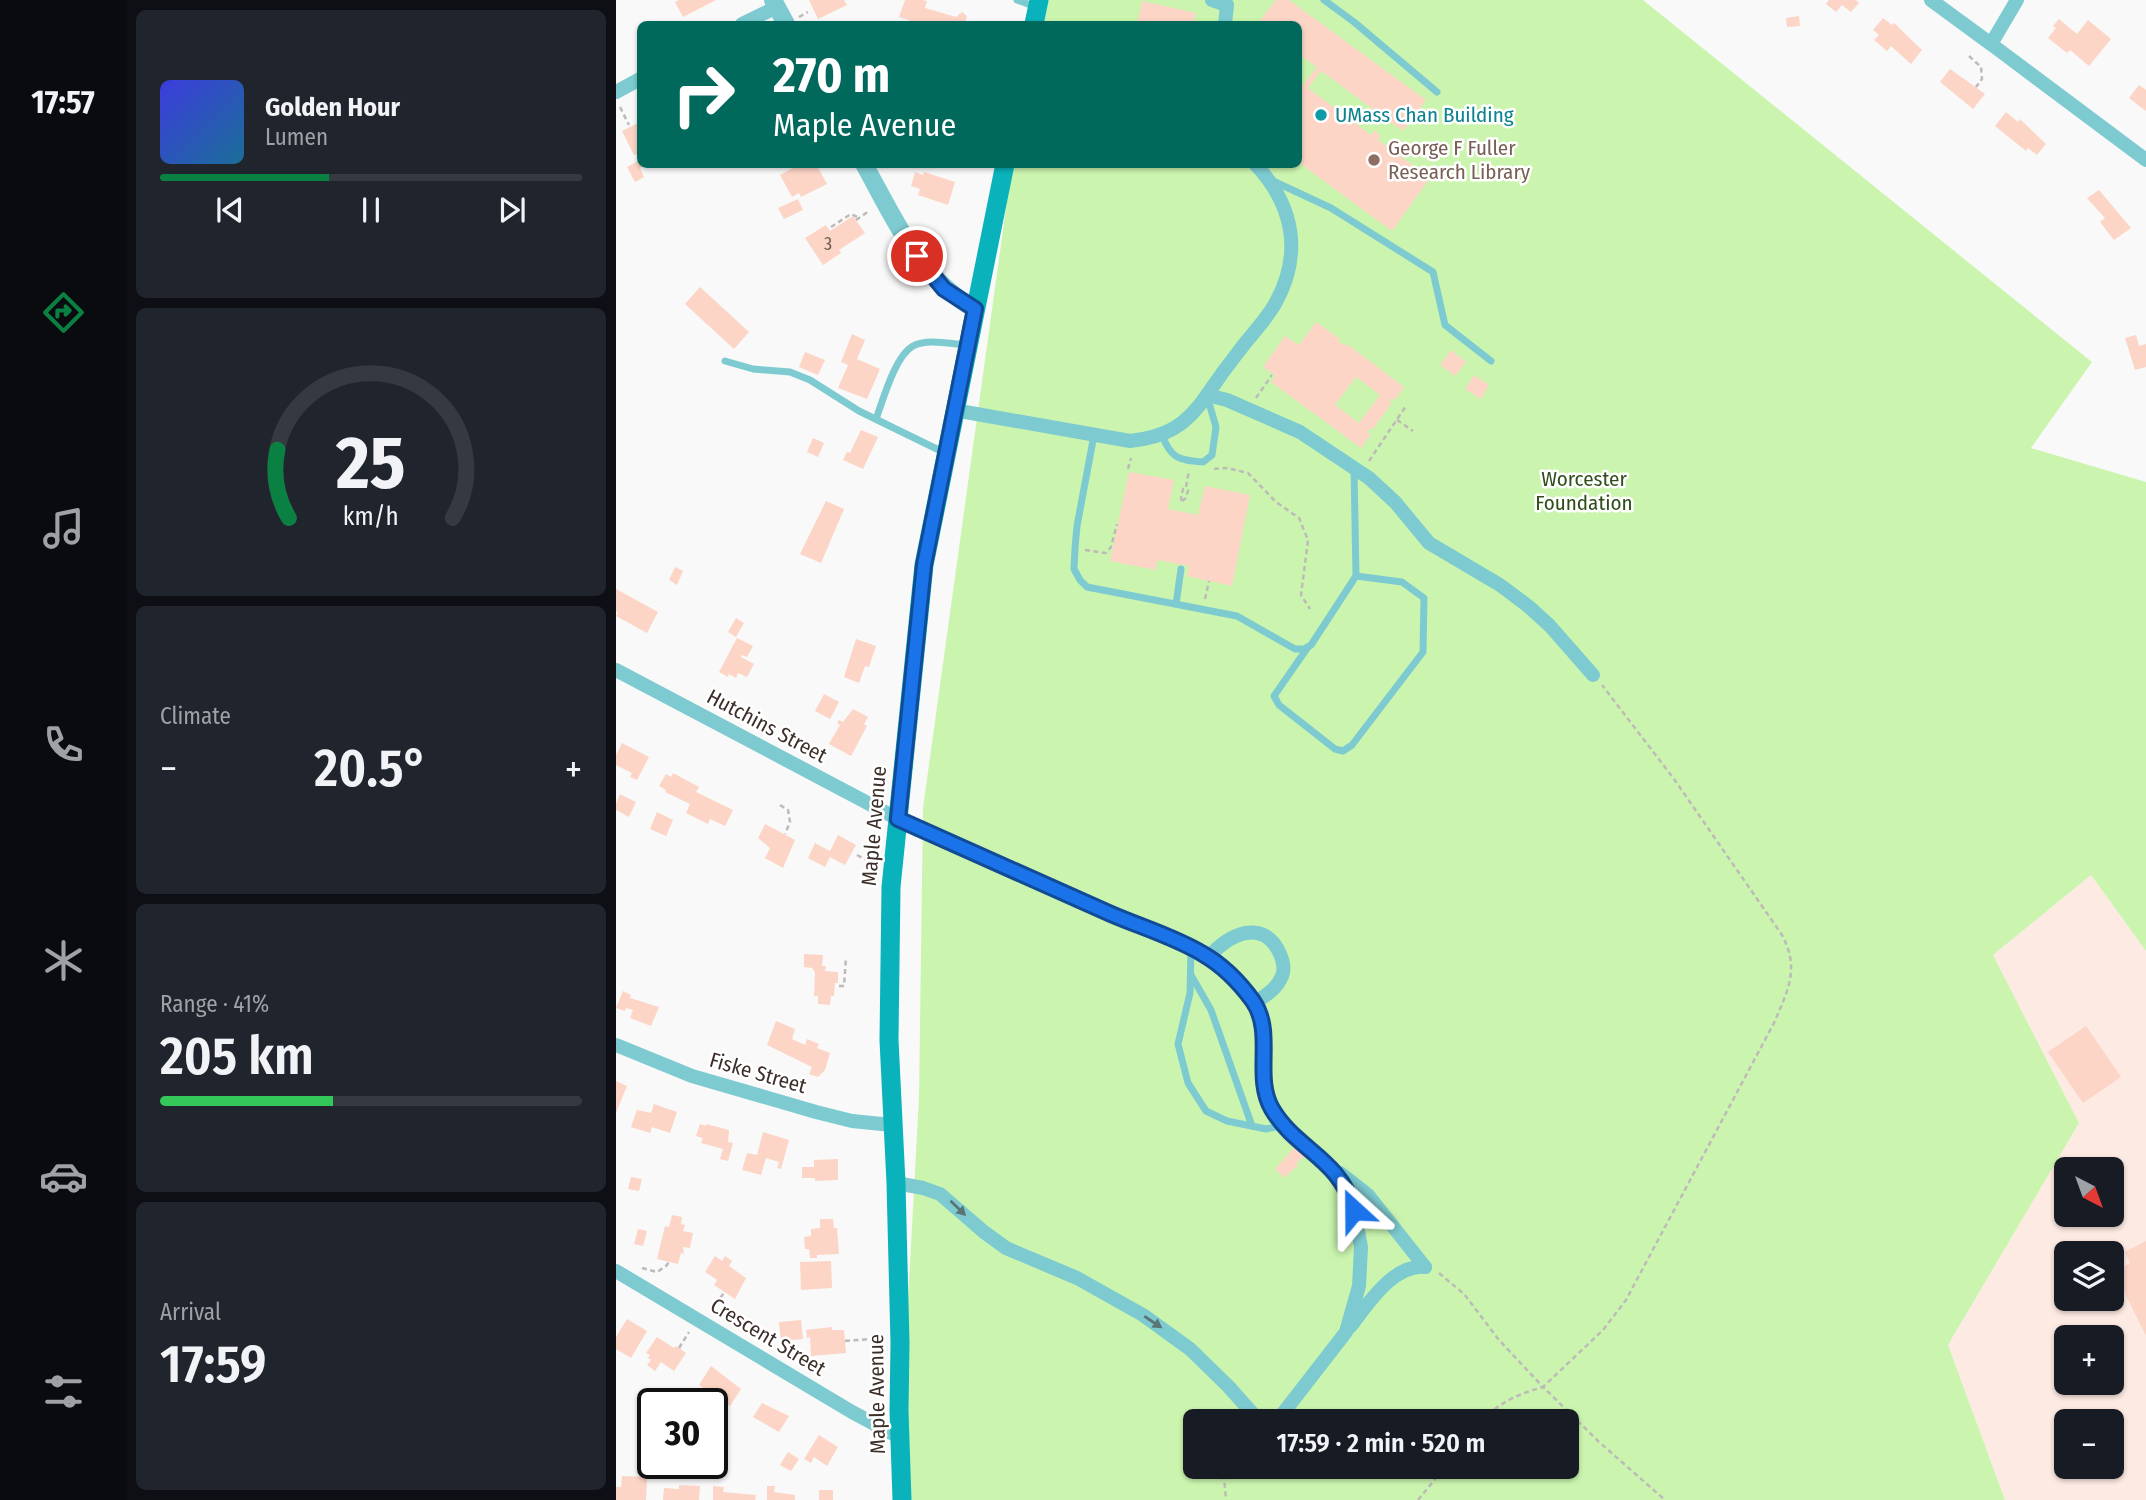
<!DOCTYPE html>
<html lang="en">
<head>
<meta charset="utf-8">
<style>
	body { margin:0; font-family:"Fira Sans Condensed",sans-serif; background:#20242c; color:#f1f3f6; height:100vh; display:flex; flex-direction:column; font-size:26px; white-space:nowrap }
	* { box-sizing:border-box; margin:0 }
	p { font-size:23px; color:#9ea1a6 }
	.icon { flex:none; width:38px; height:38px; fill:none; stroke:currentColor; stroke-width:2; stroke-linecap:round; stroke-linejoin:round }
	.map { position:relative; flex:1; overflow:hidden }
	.side { display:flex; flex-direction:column; gap:10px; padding:10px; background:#0d0f14; width:490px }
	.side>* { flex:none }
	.hud { position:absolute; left:21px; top:21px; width:665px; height:147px; border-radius:10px; box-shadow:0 2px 5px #0004; background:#00695c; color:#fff; overflow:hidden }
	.needle { width:46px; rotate:139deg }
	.controls { position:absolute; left:1438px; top:1157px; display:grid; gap:14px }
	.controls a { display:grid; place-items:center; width:70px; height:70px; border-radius:10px; background:#171b24; box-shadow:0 2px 5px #0004; font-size:35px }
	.speed { position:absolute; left:21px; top:1388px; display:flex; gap:14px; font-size:35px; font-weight:700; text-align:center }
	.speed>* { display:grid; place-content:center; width:91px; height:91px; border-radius:50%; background:#171b24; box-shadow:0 2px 5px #0004; line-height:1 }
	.speed .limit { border:4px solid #111; border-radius:10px; background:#fff; color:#111 }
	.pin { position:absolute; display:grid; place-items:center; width:60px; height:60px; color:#fff; margin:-30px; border:4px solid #fff; border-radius:50%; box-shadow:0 2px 7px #0007 }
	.me { position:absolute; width:77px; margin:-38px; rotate:336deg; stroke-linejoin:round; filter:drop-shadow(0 0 5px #0008) }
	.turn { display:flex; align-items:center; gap:24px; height:147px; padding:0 21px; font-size:32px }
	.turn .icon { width:91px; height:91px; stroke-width:2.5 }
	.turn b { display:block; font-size:49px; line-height:60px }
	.big { font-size:52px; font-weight:600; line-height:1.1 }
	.side .widget { flex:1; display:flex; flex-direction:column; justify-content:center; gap:10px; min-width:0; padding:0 24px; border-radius:10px; background:#20242c }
	.side .dial { align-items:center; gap:0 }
	.dial svg { height:182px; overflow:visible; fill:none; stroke:#363941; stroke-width:7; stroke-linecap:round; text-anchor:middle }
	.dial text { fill:#f1f3f6; stroke:none }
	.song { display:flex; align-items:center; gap:21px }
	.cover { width:84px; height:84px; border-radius:10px; background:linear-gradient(135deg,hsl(240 70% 55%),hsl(200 70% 35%)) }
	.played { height:7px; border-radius:4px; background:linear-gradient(90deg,#0b8043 40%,#363941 40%) }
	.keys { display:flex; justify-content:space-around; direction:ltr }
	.heat { display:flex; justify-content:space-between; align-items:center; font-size:38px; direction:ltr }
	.charge { height:10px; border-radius:5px; background:linear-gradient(90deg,#34c759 41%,#363941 0) }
	.trip { position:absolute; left:567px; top:1409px; width:396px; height:70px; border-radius:10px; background:#171b24; box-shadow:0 2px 5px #0004; font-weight:600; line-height:70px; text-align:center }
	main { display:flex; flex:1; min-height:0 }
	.tab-bar { display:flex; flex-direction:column; width:126px; justify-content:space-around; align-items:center; background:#090b0e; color:#9ea1a6 }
	.tab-bar .icon { width:49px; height:49px }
	.tab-bar .active { color:#0b8043 }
	.tab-bar b { font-size:32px; color:#f1f3f6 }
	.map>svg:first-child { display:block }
	.built { fill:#fdeae2; fill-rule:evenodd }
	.green { fill:#cbf5af; fill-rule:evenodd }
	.building { fill:#fcd5c6; fill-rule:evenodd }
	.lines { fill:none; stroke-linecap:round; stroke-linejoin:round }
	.path { stroke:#bebab8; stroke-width:2.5; stroke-dasharray:5 3.5; stroke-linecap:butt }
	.service { stroke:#7dcbd0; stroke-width:7 }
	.minor { stroke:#7dcbd0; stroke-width:14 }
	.tertiary { stroke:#7dcbd0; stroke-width:18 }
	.secondary { stroke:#0ab3bc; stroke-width:19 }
	.oneway { fill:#597574 }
	.route-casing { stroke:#114b97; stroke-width:18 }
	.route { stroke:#1a73e8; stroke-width:12 }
	.culture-dot { fill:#0f9aa8; stroke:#fff; stroke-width:2.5 }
	.education-dot { fill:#8d6e63; stroke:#fff; stroke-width:2.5 }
	.labels { text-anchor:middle; stroke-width:5; stroke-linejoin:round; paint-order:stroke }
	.number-label { font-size:18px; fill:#6c5850 }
	.culture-label { font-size:21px; fill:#0d838f; stroke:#fff; text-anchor:start }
	.education-label { font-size:21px; fill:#785e54; stroke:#fff; text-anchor:start }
	.park-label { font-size:21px; fill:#314e1a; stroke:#fff }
	.street-label { font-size:21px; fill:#3c2e28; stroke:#fff }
</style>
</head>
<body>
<main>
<nav class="tab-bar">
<b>17:57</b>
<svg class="icon active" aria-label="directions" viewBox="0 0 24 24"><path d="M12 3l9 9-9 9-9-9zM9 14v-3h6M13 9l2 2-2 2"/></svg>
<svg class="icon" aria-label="music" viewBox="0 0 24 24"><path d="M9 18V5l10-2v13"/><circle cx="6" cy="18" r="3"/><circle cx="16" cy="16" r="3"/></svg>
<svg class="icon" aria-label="phone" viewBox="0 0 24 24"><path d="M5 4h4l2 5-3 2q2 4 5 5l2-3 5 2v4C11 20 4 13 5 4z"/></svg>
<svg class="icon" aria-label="climate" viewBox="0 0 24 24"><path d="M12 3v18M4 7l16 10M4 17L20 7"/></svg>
<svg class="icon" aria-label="car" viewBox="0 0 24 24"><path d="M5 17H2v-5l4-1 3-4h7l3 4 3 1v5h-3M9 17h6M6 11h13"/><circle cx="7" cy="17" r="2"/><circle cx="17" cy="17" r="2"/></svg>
<svg class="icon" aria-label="filters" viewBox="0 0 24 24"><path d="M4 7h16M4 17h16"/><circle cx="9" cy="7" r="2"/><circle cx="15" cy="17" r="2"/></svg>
</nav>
<section class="side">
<div class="widget">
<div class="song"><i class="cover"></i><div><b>Golden Hour</b><p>Lumen</p></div></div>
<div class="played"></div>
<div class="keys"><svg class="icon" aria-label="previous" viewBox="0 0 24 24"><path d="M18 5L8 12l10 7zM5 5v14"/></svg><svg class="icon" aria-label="pause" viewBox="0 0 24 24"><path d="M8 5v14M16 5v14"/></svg><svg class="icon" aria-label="next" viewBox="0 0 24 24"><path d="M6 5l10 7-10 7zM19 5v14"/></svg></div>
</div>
<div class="widget dial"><svg viewBox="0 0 100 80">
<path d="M14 69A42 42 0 1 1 86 69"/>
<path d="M14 69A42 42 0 0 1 9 39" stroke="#0b8043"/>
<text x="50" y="56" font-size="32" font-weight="700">25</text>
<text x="50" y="72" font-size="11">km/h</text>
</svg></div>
<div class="widget"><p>Climate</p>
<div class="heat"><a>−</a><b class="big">20.5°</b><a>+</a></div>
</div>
<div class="widget"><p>Range · 41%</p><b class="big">205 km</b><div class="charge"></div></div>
<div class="widget"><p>Arrival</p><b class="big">17:59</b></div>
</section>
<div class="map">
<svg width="1530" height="1500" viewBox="0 0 1530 1500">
	<rect width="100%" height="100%" fill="#f9f9f9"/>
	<path class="built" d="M1475,875l55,76v549h-141l-57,-155 131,-222 -86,-168zM1451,1169h45v45h-45zM1451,1253h45v45h-45zM1451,1337h45v45h-45zM1451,1421h45v45h-45z"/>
	<path class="green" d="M420,0h607l449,362 -61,86 115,34v469l-55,-76 -98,80 86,168 -131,222 57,155h-1095l-8,-88 17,-315 4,-289 89,-643 286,-1v-140h-266zM579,1421h371v45h-371z"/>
	<g class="building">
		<polygon points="63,0 100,0 67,17 59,2"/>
		<polygon points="193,0 228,0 231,5 202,19"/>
		<polygon points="289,0 307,0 311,1 309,8 340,17 346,12 351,16 349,24 314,24 305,21 304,24 283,17"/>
		<polygon points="660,0 673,0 810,100 787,131 705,71 692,88 755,135 759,130 764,136 762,140 814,178 776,231 682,162 682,91 701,67 682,54 682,24 642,23"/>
		<polygon points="1213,0 1240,0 1243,3 1235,12 1226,5 1220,12 1210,4"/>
		<polygon points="526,1 580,13 577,24 521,24"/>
		<polygon points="1183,16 1184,26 1171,27 1170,18"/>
		<polygon points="1267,18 1276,25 1278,23 1306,50 1295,64 1275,46 1271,51 1258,40 1263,35 1257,30"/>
		<polygon points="1443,19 1461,34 1472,20 1495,39 1473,66 1454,50 1451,53 1432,38 1440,28 1437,26"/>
		<polygon points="1334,69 1369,94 1357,109 1324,82"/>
		<polygon points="1523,85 1530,90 1530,111 1513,98"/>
		<polygon points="1390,112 1402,122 1404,119 1430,144 1421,155 1412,148 1410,151 1379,126"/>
		<polygon points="24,122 24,160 21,154 18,155 6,131"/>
		<polygon points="24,160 24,164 30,164 24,168 28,177 19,182 11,167"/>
		<polygon points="175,164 200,164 211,184 185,197 183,193 176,197 164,175 177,168"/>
		<polygon points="299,172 307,175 308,172 339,182 332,205 302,195 304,189 295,186"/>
		<polygon points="1483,190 1515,228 1498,240 1484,222 1489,218 1471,198"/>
		<polygon points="182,199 187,210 168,219 162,208"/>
		<polygon points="237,216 249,233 223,250 225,253 207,265 189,238 210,225 214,231"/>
		<polygon points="84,287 133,332 118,349 69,304"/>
		<path d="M700,322l24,17 -2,2 7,5 2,-2 57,43 -9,13 -3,-2 -3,3 3,2 -20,27 -2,-2 -3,4 4,2 -10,14 -90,-66 5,-6 -13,-9 22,-31 14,9zM740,377l24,18 -21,28 -24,-18z"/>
		<polygon points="236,334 249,340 241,359 264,369 251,399 222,388 232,365 225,362"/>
		<polygon points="1520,335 1523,346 1530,344 1530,367 1519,370 1509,338"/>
		<polygon points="835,350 850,362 839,376 824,365"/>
		<polygon points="189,352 209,360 202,375 183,367"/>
		<polygon points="858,375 873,385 865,399 849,389"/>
		<polygon points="245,430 262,437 247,469 227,460 231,452 234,453"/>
		<polygon points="197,438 208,443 202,457 191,452"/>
		<polygon points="513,472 558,480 552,509 582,515 589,486 634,495 616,586 571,576 573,566 542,560 539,570 494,561"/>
		<polygon points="210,501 228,509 205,563 184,554"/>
		<polygon points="59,567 67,571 61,585 53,580"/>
		<polygon points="0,589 42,612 31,633 0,616 2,613 0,611"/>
		<polygon points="120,618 128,623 120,637 112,632"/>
		<polygon points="121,638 137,646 131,657 126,655 125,657 138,664 131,677 122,673 120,678 113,674 112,677 103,672"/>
		<polygon points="240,639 260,646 253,667 249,666 243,683 228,677"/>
		<polygon points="208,694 223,702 214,719 199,711"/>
		<polygon points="237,709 252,717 248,724 251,726 235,756 213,744 224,725 221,723 223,720 227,722"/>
		<polygon points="6,743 33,757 21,780 14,777 16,773 0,765 0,755"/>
		<polygon points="57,773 83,787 80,792 117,810 109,826 94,819 92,824 70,813 74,804 49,792 50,790 43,786 50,774 55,777"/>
		<polygon points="4,794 20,802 13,817 0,810 0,804"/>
		<polygon points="41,812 57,820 50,836 34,829"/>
		<polygon points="149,824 179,840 167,868 149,858 154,848 142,838"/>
		<polygon points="222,835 240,845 229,865 214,857 209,867 192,858 199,843 214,851"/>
		<polygon points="188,954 207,955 206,966 210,966 209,971 222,972 222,983 219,983 218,996 215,996 214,1005 202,1004 202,996 198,996 199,972 196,968 188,967"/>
		<polygon points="7,991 15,995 14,998 43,1007 35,1026 14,1018 17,1010 10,1008 9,1011 0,1008"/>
		<polygon points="160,1021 179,1029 176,1039 189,1045 191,1039 203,1044 201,1048 214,1053 209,1070 202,1077 193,1074 196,1067 151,1045"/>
		<polygon points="1470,1026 1505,1077 1467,1103 1432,1052"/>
		<polygon points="0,1081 11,1086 0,1113"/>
		<polygon points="38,1104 61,1112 54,1133 36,1127 34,1133 15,1127 21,1110 35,1113"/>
		<polygon points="84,1124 90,1126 90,1124 113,1130 112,1142 117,1143 112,1161 104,1159 107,1149 85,1143 87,1138 80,1136"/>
		<polygon points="147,1132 173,1140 165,1169 161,1168 163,1162 150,1158 145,1175 126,1170 131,1153 141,1155"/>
		<polygon points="678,1148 688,1156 680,1164 682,1166 679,1169 678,1168 669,1178 659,1169"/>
		<polygon points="222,1159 222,1180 199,1181 199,1178 186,1178 186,1167 198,1167 198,1160"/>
		<polygon points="15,1177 26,1179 23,1191 12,1189"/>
		<polygon points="56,1215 66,1217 65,1224 69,1225 67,1231 77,1233 74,1248 67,1247 68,1254 65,1253 62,1264 41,1259 49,1226 53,1227"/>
		<polygon points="204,1219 217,1219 218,1228 221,1228 223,1254 201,1255 201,1258 194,1258 193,1249 189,1249 188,1237 195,1236 195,1229 204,1228"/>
		<polygon points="22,1229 31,1231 27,1246 18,1244"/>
		<polygon points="1530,1241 1530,1336 1500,1275 1505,1273 1503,1269 1514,1263 1509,1252"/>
		<polygon points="99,1256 106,1261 109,1256 116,1261 113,1266 130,1278 119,1299 98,1285 101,1280 89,1272"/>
		<polygon points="215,1261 216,1288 185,1290 184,1262"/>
		<polygon points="11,1319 31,1331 15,1358 0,1349 0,1337"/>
		<polygon points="185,1320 187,1339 165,1341 163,1322"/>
		<polygon points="216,1327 216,1330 228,1330 230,1353 195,1356 194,1337 191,1338 190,1330"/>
		<polygon points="41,1337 58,1348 60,1346 70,1353 58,1371 45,1362 39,1371 31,1365 35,1360 32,1358 34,1355 30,1353"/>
		<polygon points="95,1366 125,1389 114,1406 83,1385"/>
		<polygon points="146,1403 173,1416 163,1432 137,1417"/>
		<polygon points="203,1435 222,1447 211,1466 198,1457 195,1463 188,1459"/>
		<polygon points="172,1452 183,1459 175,1471 164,1465"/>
		<polygon points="6,1476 31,1477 30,1500 0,1500 0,1487 5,1487"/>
		<polygon points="63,1485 84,1486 83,1500 47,1500 48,1488 63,1489"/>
		<polygon points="97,1486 108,1487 107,1492 140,1495 139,1500 97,1500"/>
		<polygon points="151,1486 159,1486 158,1492 179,1495 179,1500 151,1500"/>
		<rect x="203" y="1490" width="14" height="10"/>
	</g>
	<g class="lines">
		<g class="path">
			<polyline points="183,17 192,12"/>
			<polyline points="1353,56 1365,67 1366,79 1360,87"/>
			<polyline points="4,107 13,125"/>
			<polyline points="240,220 253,211"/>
			<polyline points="215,227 235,214 243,218"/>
			<polyline points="640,398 656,375"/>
			<polyline points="781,420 797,431"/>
			<polyline points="753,461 790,406"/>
			<polyline points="512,469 515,458"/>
			<polyline points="598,469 611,468 632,473 660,502 683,518 692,540 685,595 694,609"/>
			<polyline points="566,501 570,498 572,490 570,487 573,471"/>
			<polyline points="566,501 565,498 567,489 570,487"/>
			<polyline points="469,550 490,553 495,547 501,524"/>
			<polyline points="589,599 593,581"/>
			<polyline points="164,805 172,810 174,822 169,834"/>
			<polyline points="241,855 258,864"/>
			<polyline points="223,986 228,986 230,957"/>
			<polyline points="26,1268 41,1272 50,1266 53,1262"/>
			<path d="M823,1273l25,21 35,46 44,47 60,-57 23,-30 148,-277c14,-33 26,-54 8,-88l-108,-156 -72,-94"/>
			<polyline points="95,1312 109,1291"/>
			<polyline points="229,1341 267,1338"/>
			<polyline points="63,1348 73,1332"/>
			<path d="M866,1421c17,-19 37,-27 61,-34l55,54 67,59"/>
			<polyline points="607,1466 610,1500"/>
			<polyline points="802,1500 830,1466"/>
		</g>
		<g class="service">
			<polyline points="401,0 420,7"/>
			<polyline points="708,0 738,22 821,92"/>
			<polyline points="655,180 715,208 817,272 829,325 875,361"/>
			<polyline points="109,361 137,369 174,372 194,380 243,411 329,453"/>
			<path d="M260,419c7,-19 19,-63 37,-73 14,-8 38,-2 54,-1"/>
			<polyline points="478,435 461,526 459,548 458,569 464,580 471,587 621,616 679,649 688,649 695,645 740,576 738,469"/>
			<path d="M546,435c9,24 17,25 41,27l9,-7 4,-28 -9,-31"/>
			<polyline points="560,604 565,569"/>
			<polyline points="692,647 658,696 663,705 719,749 727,751 736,745 807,652 808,598 786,582 740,576"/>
			<polyline points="575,948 574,993 562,1044 572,1083 590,1111 611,1121 650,1129 669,1125"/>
			<polyline points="575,975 595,1010 636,1126"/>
		</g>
		<g class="minor">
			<polyline points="596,0 611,5 609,24"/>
			<polyline points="1315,0 1375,44"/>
			<polyline points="1401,0 1375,44 1530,160"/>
			<polyline points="126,24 161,7"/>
			<polyline points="0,92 24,79"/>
			<path d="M591,395c10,-15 21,-30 32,-44 12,-16 26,-30 36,-47 28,-50 19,-99 -20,-140"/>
			<path d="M338,410l176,31c36,-4 56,-15 77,-46l20,5 73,32 69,46 26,24 34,41 71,42 28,21 22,20 43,49"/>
			<path d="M0,670l282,149 303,134 22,15 31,35c11,-7 23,-14 28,-27 3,-7 1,-15 -2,-22 -16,-37 -52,-20 -71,3"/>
			<polyline points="638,1003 647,1027 649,1085 655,1107 676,1132 707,1160 728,1184 738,1210 745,1247 743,1286 730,1332 661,1421"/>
			<polyline points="0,1045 76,1076 200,1112 236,1121 276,1125"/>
			<polyline points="724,1173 752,1195 809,1267"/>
			<polyline points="280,1183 307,1188 324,1194 368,1232 390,1248 461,1278 527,1315 574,1349 612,1386 637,1414 646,1421"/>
			<polyline points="0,1271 236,1412 283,1437"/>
			<path d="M734,1327c18,-23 43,-63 75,-60"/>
		</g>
		<g class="tertiary">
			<polyline points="157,0 170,24"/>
			<path d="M248,164c30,54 55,114 111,145"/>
		</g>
		<g class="secondary">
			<polyline points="418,24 423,0"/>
			<polyline points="286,1500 283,1411 284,1343 280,1183 273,1040 275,887 308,565 389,164"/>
		</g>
	</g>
	<defs><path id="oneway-solid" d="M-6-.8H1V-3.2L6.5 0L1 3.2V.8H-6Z" transform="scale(1.75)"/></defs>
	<g class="oneway">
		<use href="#oneway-solid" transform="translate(342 1208) rotate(44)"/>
		<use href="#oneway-solid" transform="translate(537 1322) rotate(34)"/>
	</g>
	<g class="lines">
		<g class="route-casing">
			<path id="route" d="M301,256l27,33 31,20 -51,256 -26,254c71,32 142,64 213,95 30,13 64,23 92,40 19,11 37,29 50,47 22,32 0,75 19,108 24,41 68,49 82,101"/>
		</g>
		<use href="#route" class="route"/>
	</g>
	<circle class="culture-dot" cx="705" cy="115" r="7"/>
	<circle class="education-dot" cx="758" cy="160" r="7"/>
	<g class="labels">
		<g class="number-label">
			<text x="212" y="250">3</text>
		</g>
		<g class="culture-label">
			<text x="719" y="122">UMass Chan Building</text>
		</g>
		<g class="education-label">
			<text x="772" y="155">George F Fuller<tspan x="772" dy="24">Research Library</tspan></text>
		</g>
		<g class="park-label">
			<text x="968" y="486">Worcester<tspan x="968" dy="24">Foundation</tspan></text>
		</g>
		<g class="street-label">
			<text transform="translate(151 726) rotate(28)" y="7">Hutchins Street</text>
			<text transform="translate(258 826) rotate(-85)" y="7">Maple Avenue</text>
			<text transform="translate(142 1073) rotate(16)" y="7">Fiske Street</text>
			<text transform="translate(152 1337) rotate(31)" y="7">Crescent Street</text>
			<text transform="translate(261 1394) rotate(-91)" y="7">Maple Avenue</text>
		</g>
	</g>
</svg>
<div class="controls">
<a><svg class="needle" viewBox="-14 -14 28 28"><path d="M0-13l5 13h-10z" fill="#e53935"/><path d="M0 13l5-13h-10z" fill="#9ea1a6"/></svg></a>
<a><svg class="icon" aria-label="layers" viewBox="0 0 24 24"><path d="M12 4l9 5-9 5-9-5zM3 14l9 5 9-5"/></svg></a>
<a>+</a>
<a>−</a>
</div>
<div class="speed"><div class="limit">30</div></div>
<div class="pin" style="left:301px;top:256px;background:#d93025"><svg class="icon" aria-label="arrive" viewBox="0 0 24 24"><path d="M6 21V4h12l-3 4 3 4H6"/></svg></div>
<svg class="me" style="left:738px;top:1210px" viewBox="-20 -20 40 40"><path d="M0-17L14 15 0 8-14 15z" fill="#1a73e8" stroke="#fff" stroke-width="4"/></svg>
<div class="trip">17:59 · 2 min · 520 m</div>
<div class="hud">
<div class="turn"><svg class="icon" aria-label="right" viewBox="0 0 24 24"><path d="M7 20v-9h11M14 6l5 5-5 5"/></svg><div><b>270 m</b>Maple Avenue</div></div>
</div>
</div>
</main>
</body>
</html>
